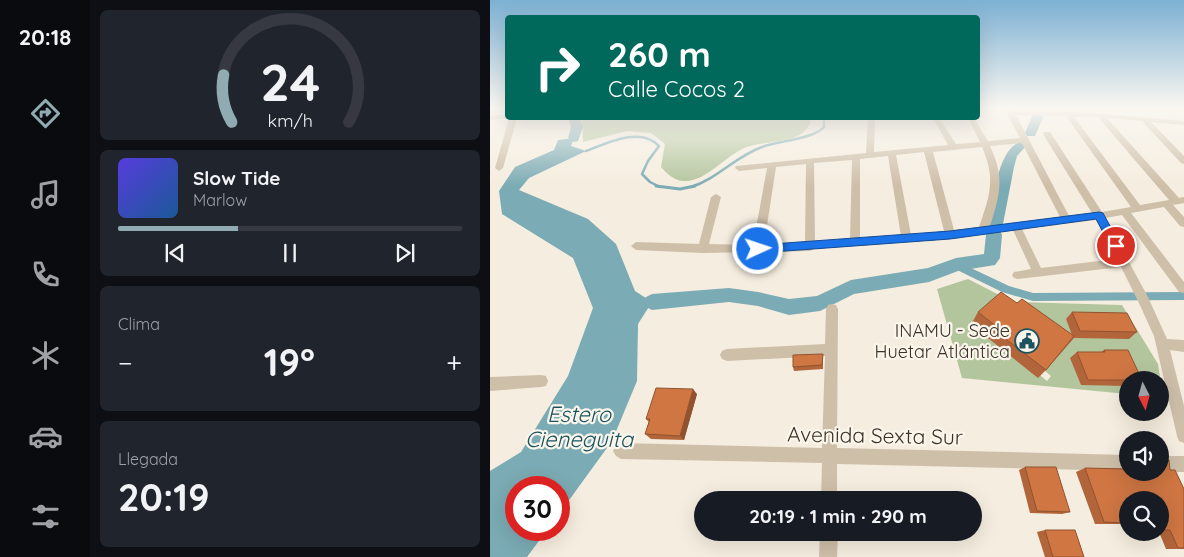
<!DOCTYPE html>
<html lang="es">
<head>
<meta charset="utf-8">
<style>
	body { margin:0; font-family:Quicksand,sans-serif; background:#20242c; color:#f1f3f6; height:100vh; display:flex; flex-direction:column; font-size:19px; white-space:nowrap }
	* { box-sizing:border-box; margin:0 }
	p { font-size:16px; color:#9ea1a6 }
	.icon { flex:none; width:28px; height:28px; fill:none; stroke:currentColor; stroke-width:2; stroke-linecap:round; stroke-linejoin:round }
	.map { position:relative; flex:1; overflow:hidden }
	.side { display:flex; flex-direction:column; gap:10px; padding:10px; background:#0d0f14; width:400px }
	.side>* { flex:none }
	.guide { position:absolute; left:15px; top:15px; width:475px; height:105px; border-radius:5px; box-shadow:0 5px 20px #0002; background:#00695c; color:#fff; overflow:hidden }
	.needle { width:32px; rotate:174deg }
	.fabs { position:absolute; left:629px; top:371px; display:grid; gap:10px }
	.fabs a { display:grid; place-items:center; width:50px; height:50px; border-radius:50%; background:#171b24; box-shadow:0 5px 20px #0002; font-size:25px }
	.speed { position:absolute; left:15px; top:476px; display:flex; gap:10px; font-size:25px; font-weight:700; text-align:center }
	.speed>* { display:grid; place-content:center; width:65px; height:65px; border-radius:50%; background:#171b24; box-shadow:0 5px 20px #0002; line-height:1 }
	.speed .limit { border:8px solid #d22; background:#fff; color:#111 }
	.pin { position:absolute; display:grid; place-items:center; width:42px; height:42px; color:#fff; margin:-21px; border:2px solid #fff; border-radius:50%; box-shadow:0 1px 5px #0007 }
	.me { position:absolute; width:55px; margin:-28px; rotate:87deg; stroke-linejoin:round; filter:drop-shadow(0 0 4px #0008) }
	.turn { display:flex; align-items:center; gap:18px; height:105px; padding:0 20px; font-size:22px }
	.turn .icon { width:65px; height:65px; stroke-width:2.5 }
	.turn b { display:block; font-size:35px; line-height:42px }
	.big { font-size:38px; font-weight:800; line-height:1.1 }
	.side .tile { flex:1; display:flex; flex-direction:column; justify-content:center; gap:8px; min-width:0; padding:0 18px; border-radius:8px; background:#20242c }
	.side .dial { align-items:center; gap:0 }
	.dial svg { height:130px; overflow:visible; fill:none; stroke:#363941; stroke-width:7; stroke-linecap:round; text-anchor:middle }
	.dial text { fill:#f1f3f6; stroke:none }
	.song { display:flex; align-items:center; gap:15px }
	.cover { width:60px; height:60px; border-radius:8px; background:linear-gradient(135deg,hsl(250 70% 55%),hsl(210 70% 35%)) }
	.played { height:5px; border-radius:2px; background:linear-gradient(90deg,#91abb2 35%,#363941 35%) }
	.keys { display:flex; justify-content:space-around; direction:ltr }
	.heat { display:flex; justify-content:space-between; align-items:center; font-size:28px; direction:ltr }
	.trip { position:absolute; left:204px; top:491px; width:288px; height:50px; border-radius:25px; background:#171b24; box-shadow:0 5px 20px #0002; font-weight:800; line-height:50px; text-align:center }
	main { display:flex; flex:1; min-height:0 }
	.dock { display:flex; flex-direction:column; width:90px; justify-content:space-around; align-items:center; background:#090b0e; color:#9ea1a6 }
	.dock .icon { width:35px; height:35px }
	.dock .on { color:#91abb2 }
	.dock b { font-size:22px; color:#f1f3f6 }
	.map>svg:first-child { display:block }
	.green { fill:#b3c59d; fill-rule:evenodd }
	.water { fill:#7babb4 }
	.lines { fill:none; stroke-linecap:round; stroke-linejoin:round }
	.stream-far1 { stroke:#7babb4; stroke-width:2.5 }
	.stream { stroke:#7babb4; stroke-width:3 }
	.canal { fill:#7babb4; fill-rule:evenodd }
	.river { fill:#7babb4; fill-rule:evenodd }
	.minor { fill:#cebfa9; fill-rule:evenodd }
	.wall { fill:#b2653a }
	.shaded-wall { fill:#91532f }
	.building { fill:#cf7643; stroke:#91532f }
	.route { fill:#1a73e8; stroke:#114b97 }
	.labels { text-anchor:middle; stroke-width:4.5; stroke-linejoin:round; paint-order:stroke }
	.poi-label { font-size:18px; fill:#3b3129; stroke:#fbf6ec; text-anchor:end }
	.near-street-label { font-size:21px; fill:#3b3129; stroke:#fbf6ec }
	.near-water-label { font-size:22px; font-style:italic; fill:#1b5360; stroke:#fbf6ec }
</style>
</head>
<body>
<main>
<nav class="dock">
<b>20:18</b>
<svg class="icon on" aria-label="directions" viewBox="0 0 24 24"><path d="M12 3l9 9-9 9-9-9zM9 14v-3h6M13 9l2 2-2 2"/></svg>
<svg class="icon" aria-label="music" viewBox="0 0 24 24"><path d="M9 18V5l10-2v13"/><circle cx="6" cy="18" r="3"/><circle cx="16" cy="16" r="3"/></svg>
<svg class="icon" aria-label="phone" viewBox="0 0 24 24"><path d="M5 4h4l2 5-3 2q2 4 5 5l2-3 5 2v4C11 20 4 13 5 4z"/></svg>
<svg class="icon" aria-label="climate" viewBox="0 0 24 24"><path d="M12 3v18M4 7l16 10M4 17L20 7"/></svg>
<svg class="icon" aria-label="car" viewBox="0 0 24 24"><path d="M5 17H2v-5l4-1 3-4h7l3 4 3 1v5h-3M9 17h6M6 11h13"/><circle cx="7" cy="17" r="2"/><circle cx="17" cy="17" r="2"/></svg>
<svg class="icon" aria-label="filters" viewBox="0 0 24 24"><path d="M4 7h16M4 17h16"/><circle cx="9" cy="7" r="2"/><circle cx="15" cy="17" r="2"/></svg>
</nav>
<section class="side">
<div class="tile dial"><svg viewBox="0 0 100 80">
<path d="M14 69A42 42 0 1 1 86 69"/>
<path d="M14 69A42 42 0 0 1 9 40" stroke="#91abb2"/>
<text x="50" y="56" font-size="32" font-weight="700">24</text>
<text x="50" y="72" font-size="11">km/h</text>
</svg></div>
<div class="tile">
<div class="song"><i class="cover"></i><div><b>Slow Tide</b><p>Marlow</p></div></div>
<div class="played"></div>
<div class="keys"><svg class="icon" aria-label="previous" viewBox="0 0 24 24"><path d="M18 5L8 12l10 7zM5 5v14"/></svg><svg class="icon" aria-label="pause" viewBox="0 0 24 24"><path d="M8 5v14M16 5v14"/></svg><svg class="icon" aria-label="next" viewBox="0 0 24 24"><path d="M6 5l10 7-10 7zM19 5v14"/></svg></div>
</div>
<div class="tile"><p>Clima</p>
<div class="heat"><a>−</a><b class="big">19°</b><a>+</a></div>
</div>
<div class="tile"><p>Llegada</p><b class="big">20:19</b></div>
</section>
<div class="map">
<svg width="694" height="557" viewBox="0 0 694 557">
	<rect width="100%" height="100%" fill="#f5eddf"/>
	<g class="green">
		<path d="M92,118h229c-3,26 -41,22 -61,28 -23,6 -43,37 -67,35 -9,-1 -16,-7 -22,-14l4,-23 -14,-11 -24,-2 -44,11z"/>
		<path d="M478,279l45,23 109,3 36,59 5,33h-3v-17h-32l-1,14 -165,-16 -25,-89zM501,335l53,35 7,6 -4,5z"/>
	</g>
	<polygon class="water" points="84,138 81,146 96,151 39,178 29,190 98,219 126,244 145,291 162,302 148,324 147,381 122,441 69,514 69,488 26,488 26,530 57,530 37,557 0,557 0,471 31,452 78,376 103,308 83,258 12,214 9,191 25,167 64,150 68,140"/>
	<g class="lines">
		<g class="stream-far1">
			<path d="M96,151c21,-8 55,-25 73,-5l-11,15 -6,13 8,8 10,5"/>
			<path d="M201,187c26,-8 45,-31 71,-40 15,-6 52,-8 62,-20v-9"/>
		</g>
		<polyline class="stream" points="166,186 190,189 205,186"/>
		<polygon class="canal" points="466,261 519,286 543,293 694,292 694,300 543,301 512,292 463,268 461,265"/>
		<g class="river">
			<polygon points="548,113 554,116 545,136 537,136 535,133 542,116"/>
			<polygon points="78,118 90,118 93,127 88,141 84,142 78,138 81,127"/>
			<path d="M530,142l6,4 -9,10 -3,11 -11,57 -3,4 -5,1 -5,-1 -3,-4c5,-20 11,-76 33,-82z"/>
			<polygon points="504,229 510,231 512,235 510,258 505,265 468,271 439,282 364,294 330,311 299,315 268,306 239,302 162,310 156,307 153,302 156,297 162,294 239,288 268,292 299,299 327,296 361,280 438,268 466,258 494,254 496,235 498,231"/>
		</g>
		<g class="minor">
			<path d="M514,108h8l1,3h54l117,10v4l-33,-3 33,34v8l-3,-1 -39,-42 -35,-3 72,80 5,-1v6l-11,2 11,12v10l-4,-1 -16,-19 -33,6 53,69v11l-5,-1 -57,-77 -17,3 43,79 19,42 17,1v12l-14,-2 14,56v37l-5,-2 -2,-5 -23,-100 -16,-35 -17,-34 -103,12 -4,-1 -2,-3 2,-3 17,-3 -18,-39 -63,9 -136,10 -4,2 -107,2 -67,-3 -5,-4 5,-4 63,2 12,-47 5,-3 5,3 -12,47 44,1 14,-77 -28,3 -4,-3 1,-2 130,-13 2,-35h7l-1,34 74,-7 -15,-27h6l17,26 24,-2 -12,-24h6l14,23 32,-3zM526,115l50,1 65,91 -29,5 -52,-80h-6l-1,2 49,79 -23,3zM584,117h24l71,83 -29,5zM532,143l38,74 -70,9c10,-32 15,-48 0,-80zM492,147c14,32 8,48 -3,80l-25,3 -21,-78zM434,152l20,79 -33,4 -15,-80zM398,156l13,80 -41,2v-79zM362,160l-2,79 -35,2 -1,-78zM316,164l-1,78 -41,3 12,-78zM606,220l20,39 -75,9 -19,-39z"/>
			<polygon points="18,114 18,118 27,118 13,168 9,171 5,168 19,118 0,120 0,116"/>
			<polygon points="342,304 346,305 348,309 347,448 638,455 638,471 347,464 347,500 331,500 332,463 131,459 126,456 123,451 126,446 131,443 332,448 335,356 237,361 232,359 230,355 232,351 237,349 335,344 336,309 338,305"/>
			<polygon points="51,375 56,376 58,381 56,386 51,387 0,391 0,377"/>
			<rect x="670" y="456" width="24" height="16"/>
			<polygon points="330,532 348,532 347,557 329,557"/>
		</g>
	</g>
	<g class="wall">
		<polygon points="527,303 582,335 576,319 582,312 647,332 639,339 584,338 556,370 548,378 498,338 500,335 483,321 488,312"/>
		<polygon points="614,350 638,380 638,386 591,385 580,358 587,352 611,352"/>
		<polygon points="333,358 333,369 304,371 303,367"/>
		<polygon points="207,394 194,440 161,439 155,434 159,422 156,419"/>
		<polygon points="535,467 580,512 572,514 540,513 529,470"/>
		<polygon points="595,468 680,470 694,489 694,549 676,549 669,532 670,532 670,500 638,500 638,531 635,524 605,524 586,472"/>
		<polygon points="555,530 594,557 555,557 547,532"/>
	</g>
	<polygon class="shaded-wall" points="203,389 207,394 194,440 190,436"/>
	<g class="building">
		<polygon points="511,292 527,303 532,299 584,336 556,370 504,330 507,327 488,312"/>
		<polygon points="582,312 637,313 647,332 590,331"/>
		<polygon points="614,350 638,350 652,380 598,380 587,352 615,352"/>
		<polygon points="333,354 332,365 303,367 303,355"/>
		<polygon points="166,388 203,389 190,436 155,434 160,419 156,419"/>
		<polygon points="670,460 679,460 680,470 685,470 694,489 694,548 688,548 680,530 670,530 670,500 638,500 638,523 614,522 595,468 638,469 638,472 670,472"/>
		<polygon points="535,467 566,467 580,512 547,511"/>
		<polygon points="555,530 585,530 594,557 563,557"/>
	</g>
	<linearGradient id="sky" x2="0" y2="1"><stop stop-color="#7cb0d3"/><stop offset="0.58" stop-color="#faf7f1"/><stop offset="1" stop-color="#faf7f1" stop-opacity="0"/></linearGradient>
	<rect width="694" height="186" fill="url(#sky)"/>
	<polygon class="route" points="609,212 613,213 631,246 630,249 622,249 606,219 460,239 268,253 263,249 268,245 460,231"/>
	<defs>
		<g id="civic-ring" transform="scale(1.25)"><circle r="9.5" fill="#fbf6ec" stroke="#1b5360" stroke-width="1.5"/><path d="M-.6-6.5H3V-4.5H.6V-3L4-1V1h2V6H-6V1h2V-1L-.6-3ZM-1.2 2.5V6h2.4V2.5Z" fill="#1b5360"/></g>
	</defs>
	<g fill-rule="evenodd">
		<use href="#civic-ring" x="537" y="341"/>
	</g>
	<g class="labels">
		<g class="poi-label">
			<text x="520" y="337">INAMU - Sede<tspan x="520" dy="21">Huetar Atlántica</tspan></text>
		</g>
		<g class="near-street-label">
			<text transform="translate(385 436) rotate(1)" y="7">Avenida Sexta Sur</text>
		</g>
		<g class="near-water-label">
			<text x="89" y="422">Estero<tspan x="89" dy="25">Cieneguita</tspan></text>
		</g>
	</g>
</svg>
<div class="fabs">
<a><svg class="needle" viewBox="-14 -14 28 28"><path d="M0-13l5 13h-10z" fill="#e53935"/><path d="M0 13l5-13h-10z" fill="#9ea1a6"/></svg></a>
<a><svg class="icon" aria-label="sound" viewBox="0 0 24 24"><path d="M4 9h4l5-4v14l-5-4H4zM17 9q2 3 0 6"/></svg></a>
<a><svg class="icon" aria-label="search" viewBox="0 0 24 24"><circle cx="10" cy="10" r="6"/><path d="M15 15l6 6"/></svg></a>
</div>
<div class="speed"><div class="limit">30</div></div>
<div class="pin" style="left:626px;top:246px;background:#d93025"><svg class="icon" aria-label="arrive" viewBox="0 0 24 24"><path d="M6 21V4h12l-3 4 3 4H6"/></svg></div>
<svg class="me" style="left:268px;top:249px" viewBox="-20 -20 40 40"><circle r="17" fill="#1a73e8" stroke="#fff" stroke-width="3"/><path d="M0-11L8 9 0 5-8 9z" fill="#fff"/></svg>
<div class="trip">20:19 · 1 min · 290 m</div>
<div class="guide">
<div class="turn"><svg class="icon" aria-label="right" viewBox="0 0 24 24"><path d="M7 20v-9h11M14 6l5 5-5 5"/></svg><div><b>260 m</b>Calle Cocos 2</div></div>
</div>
</div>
</main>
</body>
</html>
